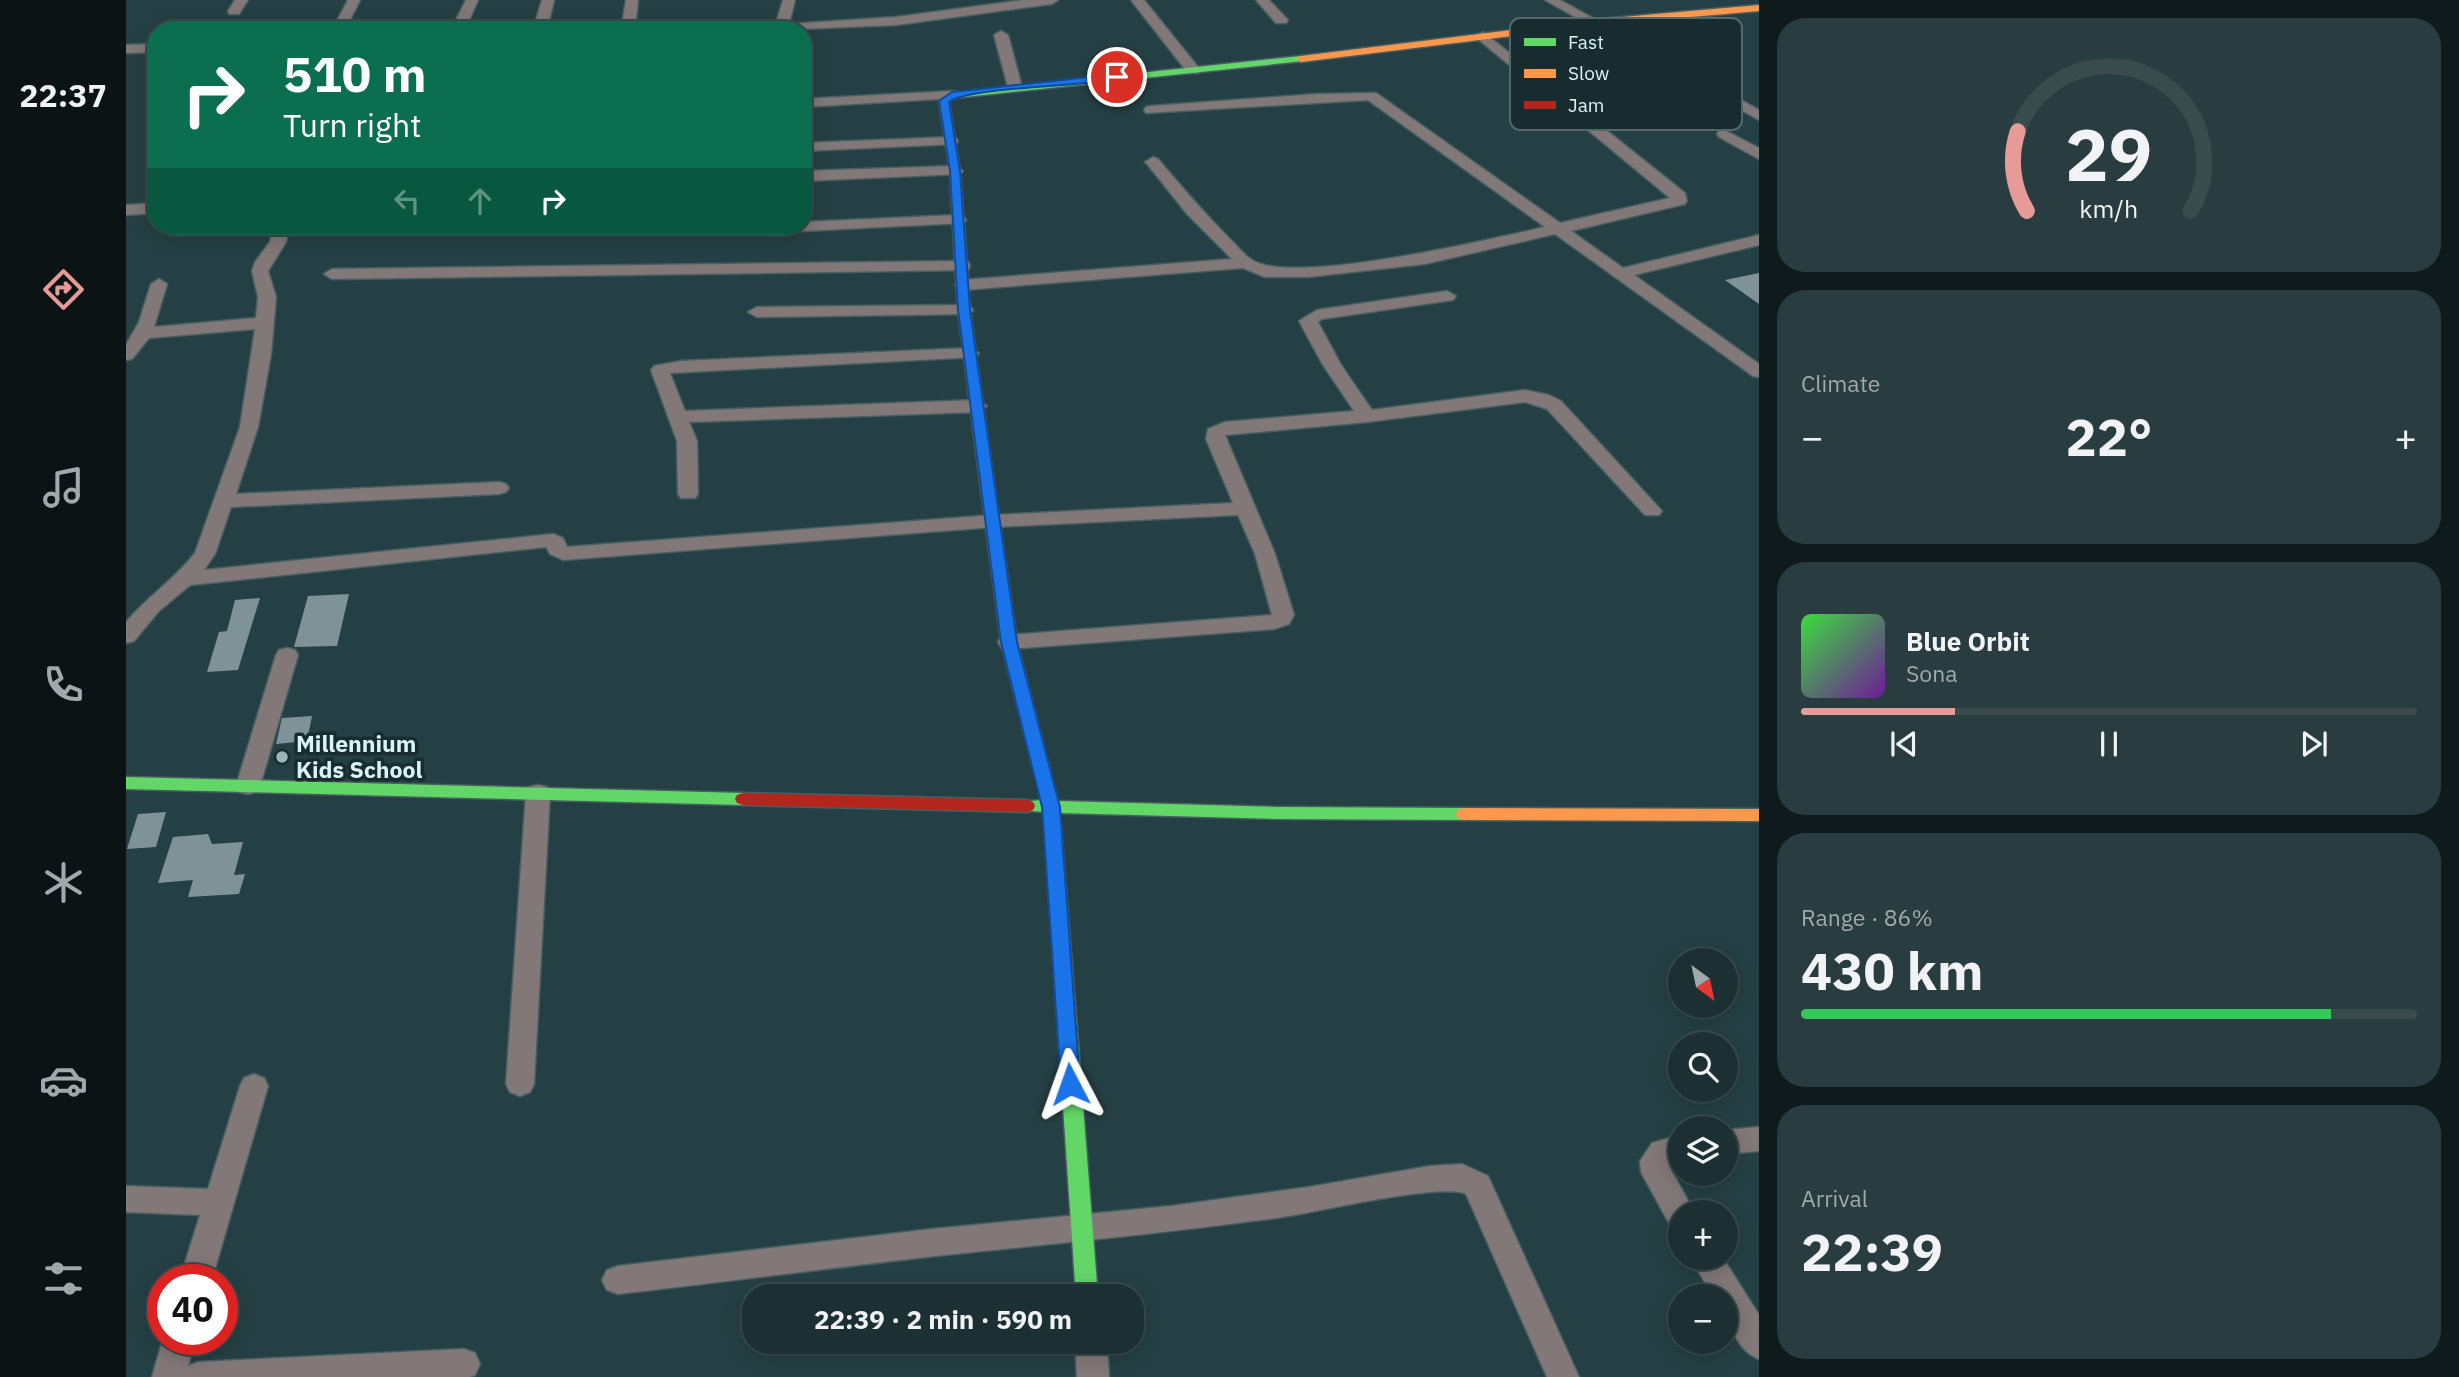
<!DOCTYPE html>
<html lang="en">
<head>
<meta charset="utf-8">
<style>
	body { margin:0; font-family:"IBM Plex Sans",sans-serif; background:#293c3f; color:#f1f3f6; height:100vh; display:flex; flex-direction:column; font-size:26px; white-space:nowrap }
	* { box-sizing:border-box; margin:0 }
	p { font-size:23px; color:#a0a9ac }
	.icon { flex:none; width:38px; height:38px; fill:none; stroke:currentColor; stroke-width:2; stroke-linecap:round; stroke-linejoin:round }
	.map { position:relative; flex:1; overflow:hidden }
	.sheet { display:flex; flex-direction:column; gap:18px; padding:18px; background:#0f1a1c; width:700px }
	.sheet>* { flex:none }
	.guide { position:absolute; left:21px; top:21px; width:665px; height:214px; border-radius:28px; box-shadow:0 4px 18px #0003,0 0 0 2px #3a4b4e; background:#0b6e4f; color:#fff; overflow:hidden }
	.needle { width:46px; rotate:147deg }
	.fabs { position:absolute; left:1542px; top:948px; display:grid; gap:14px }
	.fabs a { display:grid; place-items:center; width:70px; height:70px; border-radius:50%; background:#1c3033; box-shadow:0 4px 18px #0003,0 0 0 2px #3a4b4e; font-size:35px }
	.speed { position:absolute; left:21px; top:1264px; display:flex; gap:14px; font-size:35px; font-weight:700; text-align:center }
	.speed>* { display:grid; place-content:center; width:91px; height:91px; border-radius:50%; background:#1c3033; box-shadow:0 4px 18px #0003,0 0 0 2px #3a4b4e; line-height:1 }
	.speed .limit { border:10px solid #d22; background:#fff; color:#111 }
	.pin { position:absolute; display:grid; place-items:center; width:60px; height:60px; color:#fff; margin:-30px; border:4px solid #fff; border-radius:50%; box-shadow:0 2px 7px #0007 }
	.me { position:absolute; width:77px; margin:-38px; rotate:356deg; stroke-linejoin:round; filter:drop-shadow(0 0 5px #0008) }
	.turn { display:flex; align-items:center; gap:24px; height:147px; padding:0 21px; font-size:32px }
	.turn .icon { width:91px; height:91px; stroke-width:2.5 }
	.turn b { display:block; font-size:49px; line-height:60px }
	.lanes { display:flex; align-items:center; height:66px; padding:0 21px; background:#0003; justify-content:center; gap:35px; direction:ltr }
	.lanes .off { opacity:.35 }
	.big { font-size:52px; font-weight:700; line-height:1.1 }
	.sheet .widget { flex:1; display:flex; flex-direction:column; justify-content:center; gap:10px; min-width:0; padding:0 24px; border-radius:28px; background:#293c3f }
	.sheet .dial { align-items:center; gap:0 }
	.dial svg { height:182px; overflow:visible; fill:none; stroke:#3a4b4e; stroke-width:7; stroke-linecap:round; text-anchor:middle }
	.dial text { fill:#f1f3f6; stroke:none }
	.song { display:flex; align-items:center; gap:21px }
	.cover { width:84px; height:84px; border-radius:10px; background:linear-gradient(135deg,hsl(120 70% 55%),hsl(280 70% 35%)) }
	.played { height:7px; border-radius:4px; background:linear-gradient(90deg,#e69b98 25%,#3a4b4e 25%) }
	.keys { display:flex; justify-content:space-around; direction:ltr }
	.heat { display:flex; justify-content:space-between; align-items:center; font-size:38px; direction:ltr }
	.charge { height:10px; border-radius:5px; background:linear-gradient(90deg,#34c759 86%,#3a4b4e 0) }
	.trip { position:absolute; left:616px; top:1284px; width:402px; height:70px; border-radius:28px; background:#1c3033; box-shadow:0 4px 18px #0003,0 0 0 2px #3a4b4e; font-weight:700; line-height:70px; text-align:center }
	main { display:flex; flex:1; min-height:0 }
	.menu { display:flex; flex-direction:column; width:126px; justify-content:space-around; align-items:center; background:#0b1314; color:#a0a9ac }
	.menu .icon { width:49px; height:49px }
	.menu .current { color:#e69b98 }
	.menu b { font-size:32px; color:#f1f3f6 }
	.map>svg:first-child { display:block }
	.building { fill:#7e9298 }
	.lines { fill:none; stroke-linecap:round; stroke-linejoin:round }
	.street-casing { stroke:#485f62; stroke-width:3 }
	.fast-casing { stroke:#485f62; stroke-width:3 }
	.slow-casing { stroke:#485f62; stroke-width:3 }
	.jam-casing { stroke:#485f62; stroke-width:3 }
	.street { fill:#827877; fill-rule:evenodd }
	.fast { fill:#63d668; fill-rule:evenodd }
	.slow { fill:#ff974d; fill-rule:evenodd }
	.jam { fill:#b3261e; fill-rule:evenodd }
	.route { fill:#1a73e8; stroke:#114b97; stroke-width:2 }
	.poi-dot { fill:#9bb4b8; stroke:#182c2f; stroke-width:2.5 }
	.labels { text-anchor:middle; stroke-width:7; stroke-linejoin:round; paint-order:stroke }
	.poi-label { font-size:23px; font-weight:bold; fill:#daf3f7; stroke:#182c2f; text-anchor:start }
	.key { fill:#182c2f; stroke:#52686b; stroke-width:2 }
	.key-label { font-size:19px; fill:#daf3f7 }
</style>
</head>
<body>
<main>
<nav class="menu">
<b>22:37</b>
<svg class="icon current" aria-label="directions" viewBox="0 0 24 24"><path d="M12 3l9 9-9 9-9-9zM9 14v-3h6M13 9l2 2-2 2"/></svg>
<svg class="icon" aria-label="music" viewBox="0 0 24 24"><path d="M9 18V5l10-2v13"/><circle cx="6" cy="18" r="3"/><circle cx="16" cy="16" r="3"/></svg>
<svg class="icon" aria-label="phone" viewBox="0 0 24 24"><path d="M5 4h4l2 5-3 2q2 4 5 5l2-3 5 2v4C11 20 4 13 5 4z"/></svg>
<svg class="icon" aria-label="climate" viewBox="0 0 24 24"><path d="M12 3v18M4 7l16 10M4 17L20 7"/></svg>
<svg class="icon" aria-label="car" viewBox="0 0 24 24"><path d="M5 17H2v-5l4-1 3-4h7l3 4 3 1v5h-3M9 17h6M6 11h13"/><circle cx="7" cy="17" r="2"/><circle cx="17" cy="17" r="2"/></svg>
<svg class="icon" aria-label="filters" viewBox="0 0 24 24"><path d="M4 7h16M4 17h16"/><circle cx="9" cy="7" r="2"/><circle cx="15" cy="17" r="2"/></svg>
</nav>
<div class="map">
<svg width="1633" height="1377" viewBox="0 0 1633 1377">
	<rect width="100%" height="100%" fill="#254044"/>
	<g class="building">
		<polygon points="1633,273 1633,304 1599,280"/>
		<polygon points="223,594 211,646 168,647 182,596"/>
		<polygon points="134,598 112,670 81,672 93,632 101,631 109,600"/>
		<polygon points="186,716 181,741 150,744 156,718"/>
		<polygon points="40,812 30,847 1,849 12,814"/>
		<polygon points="82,834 86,844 117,842 108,875 119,874 113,894 62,897 67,880 32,883 47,837"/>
	</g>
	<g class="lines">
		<g class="street-casing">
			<g id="street">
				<polygon points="109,0 122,0 113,14 103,14 102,11"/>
				<polygon points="222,0 234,0 219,30 206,30"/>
				<polygon points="340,0 352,0 339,30 325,30"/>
				<polygon points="416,0 428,0 421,30 407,30"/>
				<polygon points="500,0 512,0 509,30 495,30"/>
				<polygon points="657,0 669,0 663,24 770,17 897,0 932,0 926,4 770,25 648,30"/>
				<polygon points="1005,0 1018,0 1072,67 1072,73 1062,73"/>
				<polygon points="1130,0 1143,0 1162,20 1160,23 1150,23"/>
				<polygon points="1419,0 1434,0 1633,110 1633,120"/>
				<polygon points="875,31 882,35 896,87 894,90 889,91 882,87 868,35"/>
				<path d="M1357,32l202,161 2,8 -2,3 -114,27 52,37 136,-33v10l-125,30 125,89v13l-6,-1 -198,-142 -130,30 -117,13h-43l-22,-9 -280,22 -8,-5 8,-5 269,-21 -45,-45 -39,-49 -3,-3 8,-5 5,2c23,27 46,54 71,79 7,7 15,17 23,22 42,26 239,-21 293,-33l-177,-127 -222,13 -2,-3 2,-3 5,-1 166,-12 59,-1 184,130 110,-25 -192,-159 -2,-3z"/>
				<polygon points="30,44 30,52 0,53 0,45"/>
				<polygon points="826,91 831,92 831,98 677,107 677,99"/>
				<polygon points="1598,130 1633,148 1633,159 1593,137 1591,134 1593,131"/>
				<polygon points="825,137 830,138 832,141 830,144 677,151 677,143"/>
				<polygon points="829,166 837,171 834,174 677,181 677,171"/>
				<polygon points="30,203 30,213 0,215 0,205"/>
				<polygon points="832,215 838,217 840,220 838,223 596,235 588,230 594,226 677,226 677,222"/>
				<path d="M147,226h16l-3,16 -18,29 8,26 -5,57 -13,73 -22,67 263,-12 7,2 3,4 -3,4 -7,2 -268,13 -16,47 -11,16 349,-36 10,4 4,9 427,-32 239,-12 -27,-64 2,-10 17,-7 129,-11 -31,-46 -24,-44 18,-11 130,-19 9,5 -3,4 -131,19 -4,3 23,43 31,45 153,-20 24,5 12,6 101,110 -3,4h-14l-98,-106 -22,-7 -158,20 -142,13 50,119 19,61 -5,9 -15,5 -265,20 -8,-2 -3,-5 3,-5 8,-2 263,-20 -17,-61 -17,-39 -244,12 -431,33 -13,-6 -4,-7 -356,38 -31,26 -25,30 -8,2v-21c21,-25 49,-43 69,-69l45,-126 15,-98 -106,9 -17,21 -6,1v-15l13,-23 12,-38 8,-5 8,5 -13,43 102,-9 2,-21 -6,-26 3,-9 15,-20z"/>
				<polygon points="836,261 842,262 844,266 842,270 206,279 198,274 206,269"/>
				<polygon points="838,305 844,306 847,310 844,314 631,317 622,312 631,307"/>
				<polygon points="844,348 853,353 850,357 544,373 559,411 852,400 861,406 852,412 563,422 571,441 572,494 569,498 555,498 552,494 551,441 525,370 528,366 555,361"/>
				<polygon points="161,648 169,650 172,655 134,786 131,792 122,794 113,792 110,786 150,655 153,650"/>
				<polygon points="412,785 421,787 424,793 408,1084 404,1092 394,1096 384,1092 380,1084 400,793 403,787"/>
				<polygon points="128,1074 138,1078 142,1086 86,1279 54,1279 74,1215 0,1212 0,1186 82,1189 114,1086 118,1078"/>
				<polygon points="1633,1127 1633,1151 1600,1154 1600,1130"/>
				<polygon points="1554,1135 1554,1159 1546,1162 1545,1170 1569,1213 1554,1213 1554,1227 1543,1223 1515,1172 1514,1161 1526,1143"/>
				<path d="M1336,1164l26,12 91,201h-32l-81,-183c-23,-12 -150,18 -183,23 -116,16 -232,27 -348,39 -106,12 -211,26 -317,38l-11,-4 -5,-10 5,-10 11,-4 314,-37 239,-23 138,-19 121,-21z"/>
				<path d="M1565,1258h32l36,57v44c-23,-9 -33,-39 -33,-62h-13z"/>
				<polygon points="37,1339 69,1339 62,1366 72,1362 338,1349 349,1353 354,1364 349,1375 344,1377 26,1377"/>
				<polygon points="949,1342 981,1342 983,1377 951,1377"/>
			</g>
		</g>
		<g class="fast-casing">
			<g id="fast">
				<polygon points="1175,56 1178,57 1178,61 829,98 823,102 834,171 841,264 835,267 829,264 824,171 813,101 823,93"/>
				<polygon points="861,478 868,482 891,642 932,801 1152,807 1338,808 1344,810 1347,814 1344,818 1338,820 1152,819 934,813 972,1297 950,1297 917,812 895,810 893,806 895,802 915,800 875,642 854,482"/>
				<polygon points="0,777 617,793 623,795 625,799 623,803 617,805 0,789"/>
			</g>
		</g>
		<g class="slow-casing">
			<g id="slow">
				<polygon points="1633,5 1633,11 1474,25 1175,62 1170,59 1175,56 1474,19"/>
				<polygon points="1338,808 1633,809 1633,821 1338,820 1332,818 1329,814 1332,810"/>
			</g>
		</g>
		<g class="jam-casing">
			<g id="jam">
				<polygon points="835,261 841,264 844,310 868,482 861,486 854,482 832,310 829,264"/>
				<polygon points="617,793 901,800 907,802 909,806 907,810 901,812 617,805 611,803 609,799 611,795"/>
			</g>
		</g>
		<use href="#street" class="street"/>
		<use href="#fast" class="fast"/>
		<use href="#slow" class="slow"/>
		<use href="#jam" class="jam"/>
	</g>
	<path class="route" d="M991,74l3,1v4c-33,7 -151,8 -171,23l11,69 10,139 47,332 43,165 20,277 -2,6 -8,2 -7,-2 -2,-6 -19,-277 -41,-165 -43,-332 -8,-139 -11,-70 13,-9z"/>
	<circle class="poi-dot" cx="156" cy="757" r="7"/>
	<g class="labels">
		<g class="poi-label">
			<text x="170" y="752">Millennium<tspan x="170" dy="26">Kids School</tspan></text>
		</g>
	</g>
	<rect x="1384" y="18" width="232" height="112" rx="10" class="key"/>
	<rect x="1398" y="38" width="32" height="8" fill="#63d668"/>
	<rect x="1398" y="69" width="32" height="9" fill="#ff974d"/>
	<rect x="1398" y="101" width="32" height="8" fill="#b3261e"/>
	<g class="key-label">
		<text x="1442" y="49">Fast</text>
		<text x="1442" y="80">Slow</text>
		<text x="1442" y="112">Jam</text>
	</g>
</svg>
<div class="fabs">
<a><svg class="needle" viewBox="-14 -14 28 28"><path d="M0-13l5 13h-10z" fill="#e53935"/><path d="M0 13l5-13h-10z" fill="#a0a9ac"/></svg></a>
<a><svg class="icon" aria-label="search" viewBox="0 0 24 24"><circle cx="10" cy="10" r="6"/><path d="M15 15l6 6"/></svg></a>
<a><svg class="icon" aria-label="layers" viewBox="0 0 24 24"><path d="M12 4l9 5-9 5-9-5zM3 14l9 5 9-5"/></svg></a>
<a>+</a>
<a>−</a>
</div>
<div class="speed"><div class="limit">40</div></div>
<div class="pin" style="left:991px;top:77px;background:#d93025"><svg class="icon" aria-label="arrive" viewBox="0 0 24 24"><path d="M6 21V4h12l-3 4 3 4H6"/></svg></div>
<svg class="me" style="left:944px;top:1084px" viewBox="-20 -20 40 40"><path d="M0-17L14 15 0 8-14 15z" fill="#1a73e8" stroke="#fff" stroke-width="4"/></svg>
<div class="trip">22:39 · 2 min · 590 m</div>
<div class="guide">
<div class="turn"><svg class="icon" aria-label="right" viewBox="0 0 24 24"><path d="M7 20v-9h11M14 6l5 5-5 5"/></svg><div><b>510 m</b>Turn right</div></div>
<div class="lanes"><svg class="icon off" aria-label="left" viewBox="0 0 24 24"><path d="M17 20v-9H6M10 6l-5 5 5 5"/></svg><svg class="icon off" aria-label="ahead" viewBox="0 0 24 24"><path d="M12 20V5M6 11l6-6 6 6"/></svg><svg class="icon" aria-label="right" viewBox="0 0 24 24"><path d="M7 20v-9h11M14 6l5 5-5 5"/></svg></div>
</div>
</div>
<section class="sheet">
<div class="widget dial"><svg viewBox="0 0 100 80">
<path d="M14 69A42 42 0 1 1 86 69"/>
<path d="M14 69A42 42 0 0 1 10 34" stroke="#e69b98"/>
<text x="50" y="56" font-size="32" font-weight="700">29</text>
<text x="50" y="72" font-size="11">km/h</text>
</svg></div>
<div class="widget"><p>Climate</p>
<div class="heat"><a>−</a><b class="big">22°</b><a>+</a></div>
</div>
<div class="widget">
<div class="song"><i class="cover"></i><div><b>Blue Orbit</b><p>Sona</p></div></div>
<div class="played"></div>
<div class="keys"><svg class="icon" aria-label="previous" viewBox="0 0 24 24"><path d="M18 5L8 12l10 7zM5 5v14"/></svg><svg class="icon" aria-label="pause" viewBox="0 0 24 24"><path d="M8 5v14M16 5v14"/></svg><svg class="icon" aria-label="next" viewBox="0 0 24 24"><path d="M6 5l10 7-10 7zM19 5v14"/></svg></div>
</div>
<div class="widget"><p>Range · 86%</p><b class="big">430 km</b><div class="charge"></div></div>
<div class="widget"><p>Arrival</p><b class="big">22:39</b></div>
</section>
</main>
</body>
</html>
